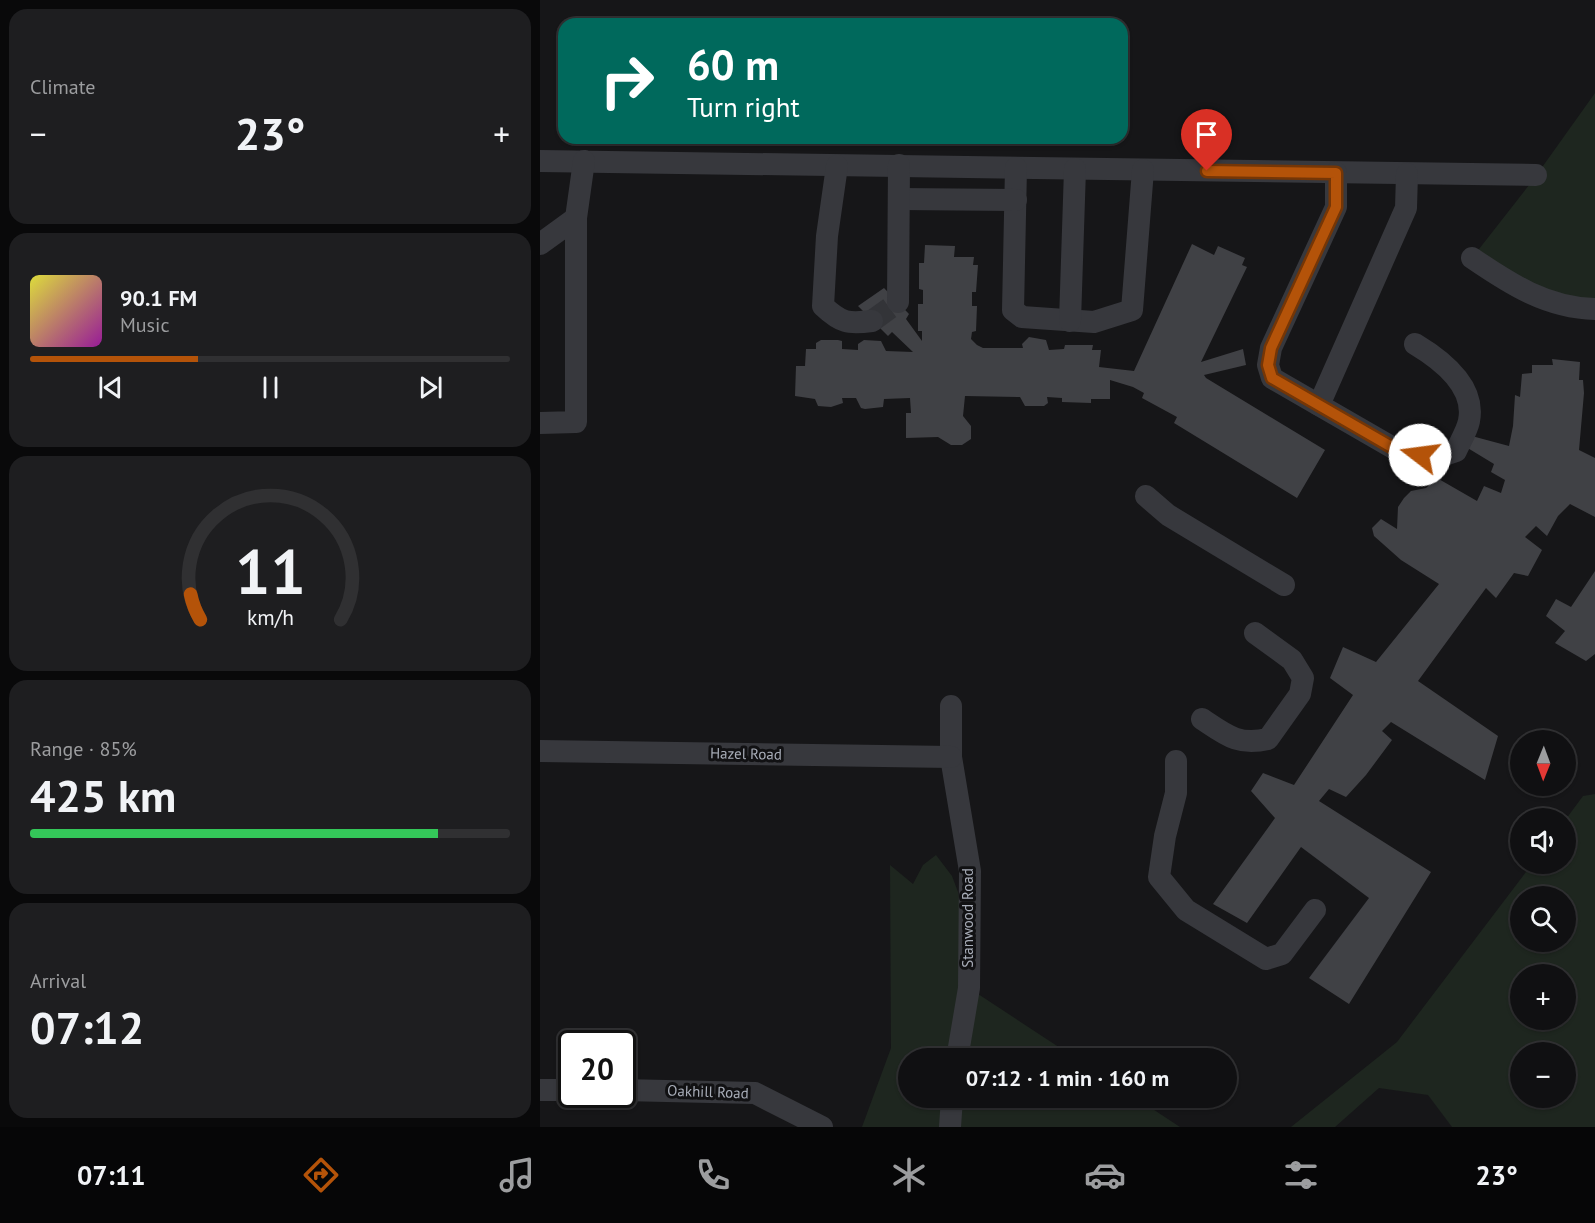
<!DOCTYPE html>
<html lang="en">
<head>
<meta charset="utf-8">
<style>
	body { margin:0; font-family:"PT Sans",sans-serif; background:#1e1e20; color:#f1f3f6; height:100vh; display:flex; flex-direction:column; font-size:22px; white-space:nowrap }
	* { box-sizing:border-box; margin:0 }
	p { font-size:20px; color:#9c9d9f }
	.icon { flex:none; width:33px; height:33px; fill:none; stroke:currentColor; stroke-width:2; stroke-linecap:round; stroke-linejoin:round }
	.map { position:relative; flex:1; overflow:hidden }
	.details { display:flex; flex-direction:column; gap:9px; padding:9px; background:#09090a; width:540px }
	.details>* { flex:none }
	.banner { position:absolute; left:18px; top:18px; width:570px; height:126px; border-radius:18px; box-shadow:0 2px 4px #0004,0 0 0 2px #303032; background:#00695c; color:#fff; overflow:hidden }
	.needle { width:39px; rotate:181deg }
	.controls { position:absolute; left:970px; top:730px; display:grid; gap:12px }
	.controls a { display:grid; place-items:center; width:66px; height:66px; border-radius:50%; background:#101012; box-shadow:0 2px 4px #0004,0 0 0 2px #303032; font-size:30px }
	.speed { position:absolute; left:18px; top:1030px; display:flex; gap:12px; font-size:30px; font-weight:700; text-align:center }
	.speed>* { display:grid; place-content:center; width:78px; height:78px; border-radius:50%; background:#101012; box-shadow:0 2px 4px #0004,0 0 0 2px #303032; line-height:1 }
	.speed .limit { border:3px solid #111; border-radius:9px; background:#fff; color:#111 }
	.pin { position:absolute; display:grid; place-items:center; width:51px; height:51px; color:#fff; margin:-62px -26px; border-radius:50% 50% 50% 0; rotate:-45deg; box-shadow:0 0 6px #0007 }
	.pin .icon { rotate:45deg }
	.me { position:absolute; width:66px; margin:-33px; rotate:285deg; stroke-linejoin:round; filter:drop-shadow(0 0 4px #0008) }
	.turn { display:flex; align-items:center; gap:21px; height:126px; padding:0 30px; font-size:27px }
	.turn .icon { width:78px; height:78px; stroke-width:2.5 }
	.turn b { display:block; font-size:42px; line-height:51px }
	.big { font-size:45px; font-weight:700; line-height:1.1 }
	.details .widget { flex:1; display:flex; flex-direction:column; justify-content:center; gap:9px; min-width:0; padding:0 21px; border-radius:18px; background:#1e1e20 }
	.details .dial { align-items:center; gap:0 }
	.dial svg { height:156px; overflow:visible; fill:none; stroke:#303032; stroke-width:7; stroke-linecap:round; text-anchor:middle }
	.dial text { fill:#f1f3f6; stroke:none }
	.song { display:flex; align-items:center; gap:18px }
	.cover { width:72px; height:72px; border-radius:9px; background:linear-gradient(135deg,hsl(60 70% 55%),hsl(300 70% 35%)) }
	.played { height:6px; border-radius:3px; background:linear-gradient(90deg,#b45309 35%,#303032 35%) }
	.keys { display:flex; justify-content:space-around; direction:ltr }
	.heat { display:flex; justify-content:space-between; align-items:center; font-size:33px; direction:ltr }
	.charge { height:9px; border-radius:4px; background:linear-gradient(90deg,#34c759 85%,#303032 0) }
	.trip { position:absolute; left:358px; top:1048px; width:339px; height:60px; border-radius:30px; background:#101012; box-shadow:0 2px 4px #0004,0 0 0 2px #303032; font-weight:700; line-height:60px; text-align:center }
	.menu { display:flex; height:96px; justify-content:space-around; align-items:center; background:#060607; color:#9c9d9f }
	.menu .icon { width:42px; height:42px }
	.menu .selected { color:#b45309 }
	.menu b { font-size:27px; color:#f1f3f6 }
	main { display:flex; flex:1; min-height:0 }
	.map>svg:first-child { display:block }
	.green { fill:#1e261f; fill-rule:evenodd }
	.building { fill:#404145 }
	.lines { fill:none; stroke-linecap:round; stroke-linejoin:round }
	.minor-tunnel { stroke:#333438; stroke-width:22; stroke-dasharray:22 11; stroke-linecap:butt }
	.minor { stroke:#37383d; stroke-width:22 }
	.route-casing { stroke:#753606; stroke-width:15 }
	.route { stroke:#b45309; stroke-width:10 }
	.labels { text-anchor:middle; stroke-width:6; stroke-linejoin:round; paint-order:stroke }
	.street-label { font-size:15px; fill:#a8adb8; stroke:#111113 }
</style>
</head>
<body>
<main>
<section class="details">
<div class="widget"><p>Climate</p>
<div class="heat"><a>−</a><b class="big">23°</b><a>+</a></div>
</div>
<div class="widget">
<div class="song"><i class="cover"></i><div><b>90.1 FM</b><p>Music</p></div></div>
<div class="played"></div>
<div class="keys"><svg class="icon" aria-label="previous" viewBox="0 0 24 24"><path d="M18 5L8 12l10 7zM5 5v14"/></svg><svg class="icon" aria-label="pause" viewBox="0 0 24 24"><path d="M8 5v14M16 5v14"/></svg><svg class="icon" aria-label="next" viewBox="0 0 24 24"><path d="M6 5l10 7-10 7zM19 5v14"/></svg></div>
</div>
<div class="widget dial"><svg viewBox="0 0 100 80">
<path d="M14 69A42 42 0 1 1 86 69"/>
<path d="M14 69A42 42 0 0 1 9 56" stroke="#b45309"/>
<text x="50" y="56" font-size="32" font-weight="700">11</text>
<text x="50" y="72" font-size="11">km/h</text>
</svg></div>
<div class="widget"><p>Range · 85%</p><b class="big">425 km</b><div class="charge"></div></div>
<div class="widget"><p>Arrival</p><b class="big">07:12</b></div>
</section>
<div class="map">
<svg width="1055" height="1127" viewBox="0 0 1055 1127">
	<rect width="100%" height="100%" fill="#161618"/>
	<g class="green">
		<polygon points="1055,93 1055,309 932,258 993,180"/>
		<path d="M1055,794v333h-143l-24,-32 -49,-7 -44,39h-44l106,-85 135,-178h34v-45l17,-23zM981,897h45v45h-45zM981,975h45v45h-45zM981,1053h45v45h-45z"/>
		<polygon points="396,855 412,876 418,892 429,988 537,1059 369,1059 369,1098 596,1098 640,1127 322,1127 351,1048 350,865 373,884 383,865"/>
	</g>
	<g class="building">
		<polygon points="652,244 674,255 678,246 705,258 702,265 707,267 661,362 703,349 706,365 664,375 666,378 785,450 757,498 634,423 637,417 602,398 604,393 593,387 570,380 570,399 551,399 551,403 522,402 522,398 507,397 508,403 504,406 485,406 480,397 425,396 423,416 431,426 431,439 422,445 411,445 398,437 366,438 366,413 371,413 370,398 344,399 343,407 325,409 321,408 316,398 302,398 303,403 291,407 278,406 275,399 255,396 256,366 265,366 266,349 276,349 276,343 281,340 298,340 302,341 302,349 318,350 318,344 324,340 341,341 346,351 373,352 352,332 348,336 318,306 344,288 369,314 366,319 382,341 382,331 378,331 378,304 383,304 383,290 379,289 379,263 384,263 385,245 415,246 414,257 434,257 433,265 438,265 436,292 432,292 432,306 437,306 436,331 432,332 431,339 437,345 443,348 483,348 482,344 489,337 506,340 509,350 524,349 525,345 553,345 552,350 561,350 559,367 594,371"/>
		<polygon points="1012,359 1040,362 1039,380 1043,380 1044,393 1039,450 1055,458 1055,517 1030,504 1018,516 1007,536 996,526 985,537 1002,550 988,576 974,573 956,598 946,588 878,681 958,736 945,780 851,722 842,731 852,740 826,775 806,797 789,789 779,801 891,872 809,1004 769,978 829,898 761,847 707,923 673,904 735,818 711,791 723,773 754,785 813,695 790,678 803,647 836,662 899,584 861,560 834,536 832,528 841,519 857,529 858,507 864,498 871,491 886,488 897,478 937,501 944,486 961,493 965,480 951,472 954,464 926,447 928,435 969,446 973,426 975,395 980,397 982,374 992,373 992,365 1013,365"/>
		<polygon points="1055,571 1055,654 1046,661 1015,643 1025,631 1006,616 1016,599 1031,607"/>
	</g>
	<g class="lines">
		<polyline class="minor-tunnel" points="332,321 358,302"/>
		<g class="minor">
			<polyline points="0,161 996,175"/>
			<path d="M297,166l-10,70 -4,70c18,17 25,18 49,15"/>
			<polyline points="476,168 473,310 482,317 554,322 592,310 603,170"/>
			<path d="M796,173v34l-65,141 -3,17 4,13 130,75 36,4 18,-6c4,-9 11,-20 13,-30 7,-35 -29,-62 -54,-77"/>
			<polyline points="359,199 476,200"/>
			<polyline points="0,244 36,218"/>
			<path d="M932,258c38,26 75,50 123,51"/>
			<polyline points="358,302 359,165"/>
			<polyline points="530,321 535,169"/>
			<polyline points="779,405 866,208 867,174"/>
			<polyline points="0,423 36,422 36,218 44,161"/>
			<polyline points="606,496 628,515 744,585"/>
			<polyline points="411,706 411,757 430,871 429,988 417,1059"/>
			<path d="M662,719c24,16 36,27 66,20l32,-45 3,-16 -11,-18 -37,-27"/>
			<polyline points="0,751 411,757"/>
			<polyline points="636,761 636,793 625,836 619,877 646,910 726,959 742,954 775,910"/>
			<polyline points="0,1090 32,1090"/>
			<polyline points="82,1090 215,1093 282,1127"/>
			<polyline points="410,1127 412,1098"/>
		</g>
	</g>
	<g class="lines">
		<g class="route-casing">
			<polyline id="route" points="667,171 796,173 796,207 731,348 728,365 732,378 862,453 880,455"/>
		</g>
		<use href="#route" class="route"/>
	</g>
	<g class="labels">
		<g class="street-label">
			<text transform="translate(206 754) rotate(1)" y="5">Hazel Road</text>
			<text transform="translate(428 918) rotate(-90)" y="5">Stanwood Road</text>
			<text transform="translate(168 1092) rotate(2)" y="5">Oakhill Road</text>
		</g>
	</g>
</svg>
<div class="controls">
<a><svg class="needle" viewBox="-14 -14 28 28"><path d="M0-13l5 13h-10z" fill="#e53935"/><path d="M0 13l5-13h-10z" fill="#9c9d9f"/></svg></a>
<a><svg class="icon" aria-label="sound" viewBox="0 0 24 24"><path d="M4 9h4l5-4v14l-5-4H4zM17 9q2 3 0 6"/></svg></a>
<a><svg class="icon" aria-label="search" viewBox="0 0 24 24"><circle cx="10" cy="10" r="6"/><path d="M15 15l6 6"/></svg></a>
<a>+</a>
<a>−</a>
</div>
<div class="speed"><div class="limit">20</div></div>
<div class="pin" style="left:667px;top:171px;background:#d93025"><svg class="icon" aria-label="arrive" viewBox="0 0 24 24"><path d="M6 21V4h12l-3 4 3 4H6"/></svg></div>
<svg class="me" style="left:880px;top:455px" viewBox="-20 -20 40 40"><circle r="19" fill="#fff"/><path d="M0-13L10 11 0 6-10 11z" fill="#b45309"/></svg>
<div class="trip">07:12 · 1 min · 160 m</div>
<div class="banner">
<div class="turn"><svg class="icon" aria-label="right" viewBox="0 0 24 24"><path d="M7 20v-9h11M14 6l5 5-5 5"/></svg><div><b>60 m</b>Turn right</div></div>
</div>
</div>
</main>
<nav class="menu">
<b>07:11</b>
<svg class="icon selected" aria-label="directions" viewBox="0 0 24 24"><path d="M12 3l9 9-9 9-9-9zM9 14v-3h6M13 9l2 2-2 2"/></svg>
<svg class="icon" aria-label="music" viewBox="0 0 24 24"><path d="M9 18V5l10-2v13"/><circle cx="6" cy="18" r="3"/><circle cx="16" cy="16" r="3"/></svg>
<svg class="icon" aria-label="phone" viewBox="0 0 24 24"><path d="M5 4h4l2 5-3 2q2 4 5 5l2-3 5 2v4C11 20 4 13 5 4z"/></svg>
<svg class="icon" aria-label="climate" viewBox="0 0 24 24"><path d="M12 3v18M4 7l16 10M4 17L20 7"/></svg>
<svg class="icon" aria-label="car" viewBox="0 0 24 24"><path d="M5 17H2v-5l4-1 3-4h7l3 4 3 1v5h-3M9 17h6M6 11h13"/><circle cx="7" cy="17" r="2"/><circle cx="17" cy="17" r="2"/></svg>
<svg class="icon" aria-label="filters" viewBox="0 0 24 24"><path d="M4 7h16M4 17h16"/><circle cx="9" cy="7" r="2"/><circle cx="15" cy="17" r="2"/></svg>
<b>23°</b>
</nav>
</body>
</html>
